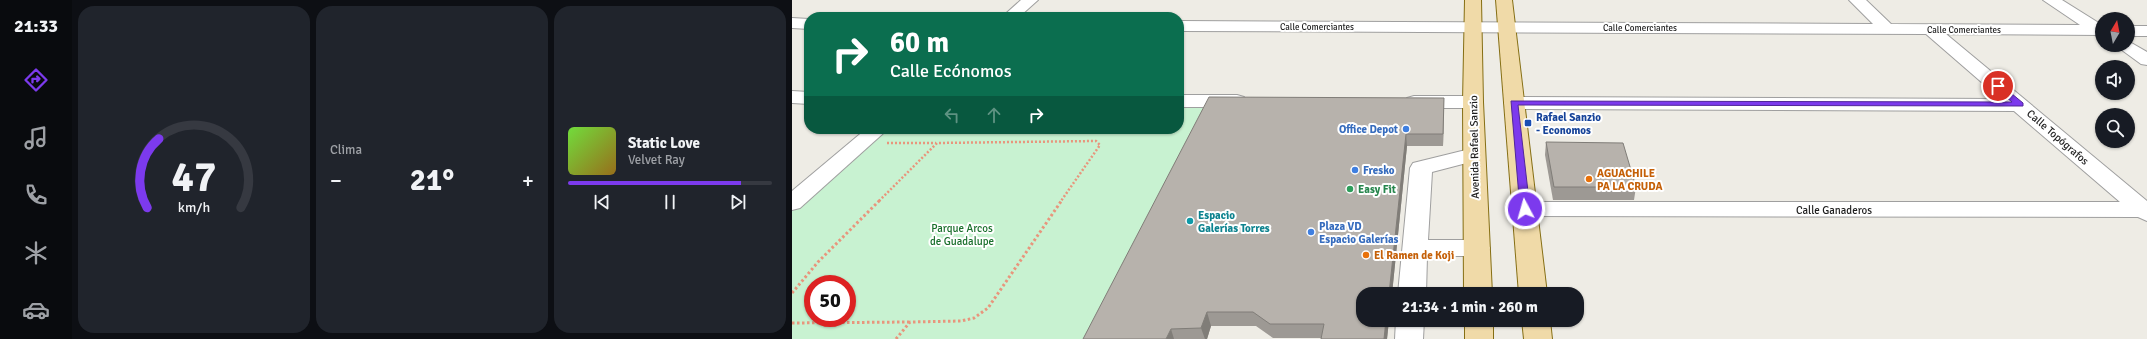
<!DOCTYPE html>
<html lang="es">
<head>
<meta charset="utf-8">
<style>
	body { margin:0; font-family:Signika,sans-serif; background:#20242c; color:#f1f3f6; height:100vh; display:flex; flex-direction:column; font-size:15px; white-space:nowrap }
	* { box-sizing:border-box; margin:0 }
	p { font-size:13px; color:#9ea1a6 }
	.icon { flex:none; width:22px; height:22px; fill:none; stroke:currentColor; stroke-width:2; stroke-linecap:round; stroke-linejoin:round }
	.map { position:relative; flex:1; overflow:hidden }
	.sheet { display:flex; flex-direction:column; gap:6px; padding:6px; background:#0d0f14; width:720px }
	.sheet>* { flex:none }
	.hud { position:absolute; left:12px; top:12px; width:380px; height:122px; border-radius:16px; box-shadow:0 1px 3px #0004; background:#0b6e4f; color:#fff; overflow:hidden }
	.needle { width:26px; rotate:10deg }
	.fabs { position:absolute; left:1303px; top:12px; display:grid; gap:8px }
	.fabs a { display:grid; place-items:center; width:40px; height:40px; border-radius:50%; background:#171b24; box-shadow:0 1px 3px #0004; font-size:20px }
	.speed { position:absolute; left:12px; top:275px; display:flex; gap:8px; font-size:20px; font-weight:700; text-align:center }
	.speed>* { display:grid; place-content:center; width:52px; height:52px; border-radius:50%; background:#171b24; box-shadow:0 1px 3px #0004; line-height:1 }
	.speed .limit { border:6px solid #d22; background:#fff; color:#111 }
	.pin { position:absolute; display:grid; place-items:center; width:34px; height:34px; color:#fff; margin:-17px; border:2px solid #fff; border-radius:50%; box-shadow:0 1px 4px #0007 }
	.me { position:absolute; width:44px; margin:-22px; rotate:354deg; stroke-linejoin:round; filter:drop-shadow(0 0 3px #0008) }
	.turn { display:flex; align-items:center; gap:14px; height:84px; padding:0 20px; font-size:18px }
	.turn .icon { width:52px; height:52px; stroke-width:2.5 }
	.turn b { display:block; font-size:28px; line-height:34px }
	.lanes { display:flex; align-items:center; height:38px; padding:0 20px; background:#0003; justify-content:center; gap:20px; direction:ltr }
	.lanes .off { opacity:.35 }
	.big { font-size:30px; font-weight:700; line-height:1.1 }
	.sheet .tile { flex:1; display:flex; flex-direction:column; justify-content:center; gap:6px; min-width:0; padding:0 14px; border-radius:16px; background:#20242c }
	.sheet .dial { align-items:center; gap:0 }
	.dial svg { height:104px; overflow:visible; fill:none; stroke:#363941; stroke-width:7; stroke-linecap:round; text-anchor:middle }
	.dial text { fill:#f1f3f6; stroke:none }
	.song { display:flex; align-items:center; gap:12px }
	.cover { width:48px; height:48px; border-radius:6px; background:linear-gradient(135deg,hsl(100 70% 55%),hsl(40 70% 35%)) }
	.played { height:4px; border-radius:2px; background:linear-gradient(90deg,#7c3aed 85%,#363941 85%) }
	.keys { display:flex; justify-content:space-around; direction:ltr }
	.heat { display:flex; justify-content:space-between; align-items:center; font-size:22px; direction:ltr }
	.sheet .tiles { flex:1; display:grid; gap:6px; grid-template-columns:repeat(3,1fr) }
	.trip { position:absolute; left:564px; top:287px; width:228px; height:40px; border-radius:16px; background:#171b24; box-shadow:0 1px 3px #0004; font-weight:700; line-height:40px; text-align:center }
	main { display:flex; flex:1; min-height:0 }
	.menu { display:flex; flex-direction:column; width:72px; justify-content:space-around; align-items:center; background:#090b0e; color:#9ea1a6 }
	.menu .icon { width:28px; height:28px }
	.menu .current { color:#7c3aed }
	.menu b { font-size:18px; color:#f1f3f6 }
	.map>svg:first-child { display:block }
	.park { fill:#c8f2d1; fill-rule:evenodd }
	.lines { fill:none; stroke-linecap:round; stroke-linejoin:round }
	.minor-casing { stroke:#9f9f9f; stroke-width:2 }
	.major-casing { stroke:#856e13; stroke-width:2 }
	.path-far1 { stroke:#e8957c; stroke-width:2.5; stroke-dasharray:2 2; stroke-linecap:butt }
	.path { stroke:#e8957c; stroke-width:3; stroke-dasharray:2.5 2.5; stroke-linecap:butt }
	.minor { fill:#fff; fill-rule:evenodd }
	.major { fill:#f0daa8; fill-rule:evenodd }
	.wall { fill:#9d9994 }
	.shaded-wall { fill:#807d78 }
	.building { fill:#b7b2ac; stroke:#807d78 }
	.route { fill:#7c3aed; stroke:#51269a }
	.transit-dot { fill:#1a4fb4; stroke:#fff; stroke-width:1.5 }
	.shop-dot { fill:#3f7fe0; stroke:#fff; stroke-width:1.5 }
	.food-dot { fill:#e8710a; stroke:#fff; stroke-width:1.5 }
	.leisure-dot { fill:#2e9e5b; stroke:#fff; stroke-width:1.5 }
	.culture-dot { fill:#0f9aa8; stroke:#fff; stroke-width:1.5 }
	.labels { text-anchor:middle; stroke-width:4; stroke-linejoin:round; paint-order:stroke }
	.far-street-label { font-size:9px; fill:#1e1e1e; stroke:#fff }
	.transit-label { font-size:11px; font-weight:bold; fill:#164399; stroke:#fff; text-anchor:start }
	.shop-label { font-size:11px; font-weight:bold; fill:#366cbe; stroke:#fff; text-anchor:start }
	.street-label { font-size:11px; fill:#1e1e1e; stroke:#fff }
	.food-label { font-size:11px; font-weight:bold; fill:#c56008; stroke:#fff; text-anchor:start }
	.leisure-label { font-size:11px; font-weight:bold; fill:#27864d; stroke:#fff; text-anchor:start }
	.culture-label { font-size:11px; font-weight:bold; fill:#0d838f; stroke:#fff; text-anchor:start }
	.park-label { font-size:11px; fill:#196f2b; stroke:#fff }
</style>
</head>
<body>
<main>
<nav class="menu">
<b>21:33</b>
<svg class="icon current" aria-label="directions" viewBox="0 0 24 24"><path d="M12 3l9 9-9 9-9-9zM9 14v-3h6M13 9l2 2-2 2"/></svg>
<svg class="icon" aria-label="music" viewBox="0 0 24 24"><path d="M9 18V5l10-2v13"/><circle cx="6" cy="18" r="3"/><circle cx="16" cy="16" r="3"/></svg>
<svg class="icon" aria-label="phone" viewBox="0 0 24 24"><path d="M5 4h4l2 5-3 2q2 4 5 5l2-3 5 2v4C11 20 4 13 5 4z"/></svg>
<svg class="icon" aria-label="climate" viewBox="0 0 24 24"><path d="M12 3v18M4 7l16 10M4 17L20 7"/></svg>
<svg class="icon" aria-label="car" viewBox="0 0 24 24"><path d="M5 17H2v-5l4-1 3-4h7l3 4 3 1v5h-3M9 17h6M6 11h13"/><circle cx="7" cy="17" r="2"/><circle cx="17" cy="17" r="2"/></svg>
</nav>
<section class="sheet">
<div class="tiles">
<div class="tile dial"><svg viewBox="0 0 100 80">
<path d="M14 69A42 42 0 1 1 86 69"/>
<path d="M14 69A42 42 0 0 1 23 16" stroke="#7c3aed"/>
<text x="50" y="56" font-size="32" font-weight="700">47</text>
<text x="50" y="72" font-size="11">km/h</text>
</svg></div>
<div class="tile"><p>Clima</p>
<div class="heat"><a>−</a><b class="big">21°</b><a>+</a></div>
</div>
<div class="tile">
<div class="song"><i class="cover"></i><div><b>Static Love</b><p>Velvet Ray</p></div></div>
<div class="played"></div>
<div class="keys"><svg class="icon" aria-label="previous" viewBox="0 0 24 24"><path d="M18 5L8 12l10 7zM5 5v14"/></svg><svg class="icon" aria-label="pause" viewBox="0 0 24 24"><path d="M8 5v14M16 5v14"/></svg><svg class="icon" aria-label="next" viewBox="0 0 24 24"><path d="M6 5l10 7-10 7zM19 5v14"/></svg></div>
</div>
</div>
</section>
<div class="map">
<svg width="1355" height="339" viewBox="0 0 1355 339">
	<rect width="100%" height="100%" fill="#eeece5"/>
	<path class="park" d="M387,103l32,1 -123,235h-296v-129l92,-81h295zM21,284h34v34h-34z"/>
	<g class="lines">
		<g class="minor-casing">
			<g id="minor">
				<polygon points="229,0 246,0 227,17 210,17"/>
				<polygon points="1057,0 1074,0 1099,24 1288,25 1251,0 1270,0 1310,25 1310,35 1154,34 1355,201 1355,221 1346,217 733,216 725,214 721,209 725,204 733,202 1328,202 1222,111 722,109 715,107 712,103 715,99 722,97 1209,99 1134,34 387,31 387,21 1081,24"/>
				<polygon points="0,18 17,19 17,29 0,28"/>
				<rect x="1336" y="26" width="19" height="10"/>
				<polygon points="1336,41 1355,52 1355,65 1349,64 1323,45 1336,45"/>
				<polygon points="0,91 17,92 17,104 0,103"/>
				<polygon points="387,95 445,95 452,97 455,101 452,105 445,107 387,107"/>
				<polygon points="622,96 681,96 688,98 691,102 688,106 681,108 622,108 615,106 612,102 615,98"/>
				<polygon points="74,129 96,129 8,208 0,210 0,191"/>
				<polygon points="682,148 690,149 693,154 690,159 640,172 636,240 685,240 694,242 698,248 694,254 685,256 635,256 634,294 606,294 618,168 621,163"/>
				<polygon points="604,320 632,320 631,339 603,339"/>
			</g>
		</g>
		<g class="major-casing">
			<g id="major">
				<polygon points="673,0 689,0 691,102 700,294 672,294 671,102"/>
				<polygon points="704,0 720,0 755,294 727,294"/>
				<rect x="673" y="320" width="28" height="19"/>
				<polygon points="730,320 758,320 760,339 732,339"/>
			</g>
		</g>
		<g class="path-far1">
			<polyline points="95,143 144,143"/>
			<polyline points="87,201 145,143 304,141 308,145 269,201"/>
		</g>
		<g class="path">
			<polyline points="0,293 26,262 88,200"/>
			<polyline points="0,323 117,322"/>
			<polyline points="104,339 118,322 169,321 182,318 196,308 270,200"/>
		</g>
		<use href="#minor" class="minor"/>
		<use href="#major" class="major"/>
	</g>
	<g class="wall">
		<polygon points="652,98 651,146 615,146 600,294 571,294 571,320 597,320 595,339 529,339 529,338 481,338 464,326 419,326 415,339 291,339"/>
		<polygon points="754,142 844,187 842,200 761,200 753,155"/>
	</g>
	<g class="shaded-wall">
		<polygon points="652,98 652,109 651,146 651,134"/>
		<polygon points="614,134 615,146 600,294 597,294"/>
		<polygon points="415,312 419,326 415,339 413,339 409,328"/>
		<polygon points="594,320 597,320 595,339 592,339"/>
		<polygon points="379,329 382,339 374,339"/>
	</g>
	<g class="building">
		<polygon points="417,97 652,98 651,134 614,134 597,294 571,294 571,320 594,320 592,339 529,339 532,324 478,324 461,312 415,312 409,328 379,329 374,339 291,339"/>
		<polygon points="754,142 831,143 844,187 762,187"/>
	</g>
	<polygon class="route" points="1203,84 1208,84 1231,103 1231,106 726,105 738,209 733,212 728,209 719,101 1220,102 1203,88"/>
	<rect class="transit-dot" x="732" y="119" width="8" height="8" rx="2"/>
	<g class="shop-dot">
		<circle cx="614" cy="129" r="4"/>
		<circle cx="563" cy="170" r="4"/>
		<circle cx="519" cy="232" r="4"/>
	</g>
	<g class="food-dot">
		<circle cx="797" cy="179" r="4"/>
		<circle cx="574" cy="255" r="4"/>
	</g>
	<circle class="leisure-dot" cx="558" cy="189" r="4"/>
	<circle class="culture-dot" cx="398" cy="221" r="4"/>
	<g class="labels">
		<g class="far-street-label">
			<text x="525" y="30">Calle Comerciantes</text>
			<text x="848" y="31">Calle Comerciantes</text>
			<text x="1172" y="33">Calle Comerciantes</text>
		</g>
		<g class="transit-label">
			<text x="744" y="121">Rafael Sanzio<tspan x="744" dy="13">- Economos</tspan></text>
		</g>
		<g class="shop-label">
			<text x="606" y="133" text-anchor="end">Office Depot</text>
			<text x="571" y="174">Fresko</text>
			<text x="527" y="230">Plaza VD<tspan x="527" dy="13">Espacio Galerías</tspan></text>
		</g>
		<g class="street-label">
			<text transform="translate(1266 137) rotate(41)" y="4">Calle Topógrafos</text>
			<text transform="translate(682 147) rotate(-91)" y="4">Avenida Rafael Sanzio</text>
			<text x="1042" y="214">Calle Ganaderos</text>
		</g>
		<g class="food-label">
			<text x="805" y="177">AGUACHILE<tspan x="805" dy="13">PA LA CRUDA</tspan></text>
			<text x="582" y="259">El Ramen de Koji</text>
		</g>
		<g class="leisure-label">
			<text x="566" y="193">Easy Fit</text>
		</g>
		<g class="culture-label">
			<text x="406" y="219">Espacio<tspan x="406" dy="13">Galerías Torres</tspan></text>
		</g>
		<g class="park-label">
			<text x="170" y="232">Parque Arcos<tspan x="170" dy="13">de Guadalupe</tspan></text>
		</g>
	</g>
</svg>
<div class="fabs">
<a><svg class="needle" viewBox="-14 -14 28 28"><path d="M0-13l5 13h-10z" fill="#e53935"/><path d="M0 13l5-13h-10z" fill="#9ea1a6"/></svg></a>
<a><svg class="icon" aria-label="sound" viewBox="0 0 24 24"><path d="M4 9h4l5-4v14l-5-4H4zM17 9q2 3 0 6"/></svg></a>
<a><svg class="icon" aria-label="search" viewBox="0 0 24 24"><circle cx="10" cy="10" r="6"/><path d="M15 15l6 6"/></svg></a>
</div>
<div class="speed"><div class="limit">50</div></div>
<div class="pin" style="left:1206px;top:86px;background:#d93025"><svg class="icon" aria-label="arrive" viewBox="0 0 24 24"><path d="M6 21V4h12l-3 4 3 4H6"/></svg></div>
<svg class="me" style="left:733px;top:209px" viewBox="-20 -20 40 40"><circle r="17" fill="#7c3aed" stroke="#fff" stroke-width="3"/><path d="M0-11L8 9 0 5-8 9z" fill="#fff"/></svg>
<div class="trip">21:34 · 1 min · 260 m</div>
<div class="hud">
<div class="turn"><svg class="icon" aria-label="right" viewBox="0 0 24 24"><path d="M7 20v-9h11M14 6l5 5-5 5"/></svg><div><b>60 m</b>Calle Ecónomos</div></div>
<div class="lanes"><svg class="icon off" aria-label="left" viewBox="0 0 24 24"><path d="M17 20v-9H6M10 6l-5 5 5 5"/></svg><svg class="icon off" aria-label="ahead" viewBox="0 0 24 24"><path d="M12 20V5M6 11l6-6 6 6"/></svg><svg class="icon" aria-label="right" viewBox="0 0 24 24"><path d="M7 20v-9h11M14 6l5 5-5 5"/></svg></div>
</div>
</div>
</main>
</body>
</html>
